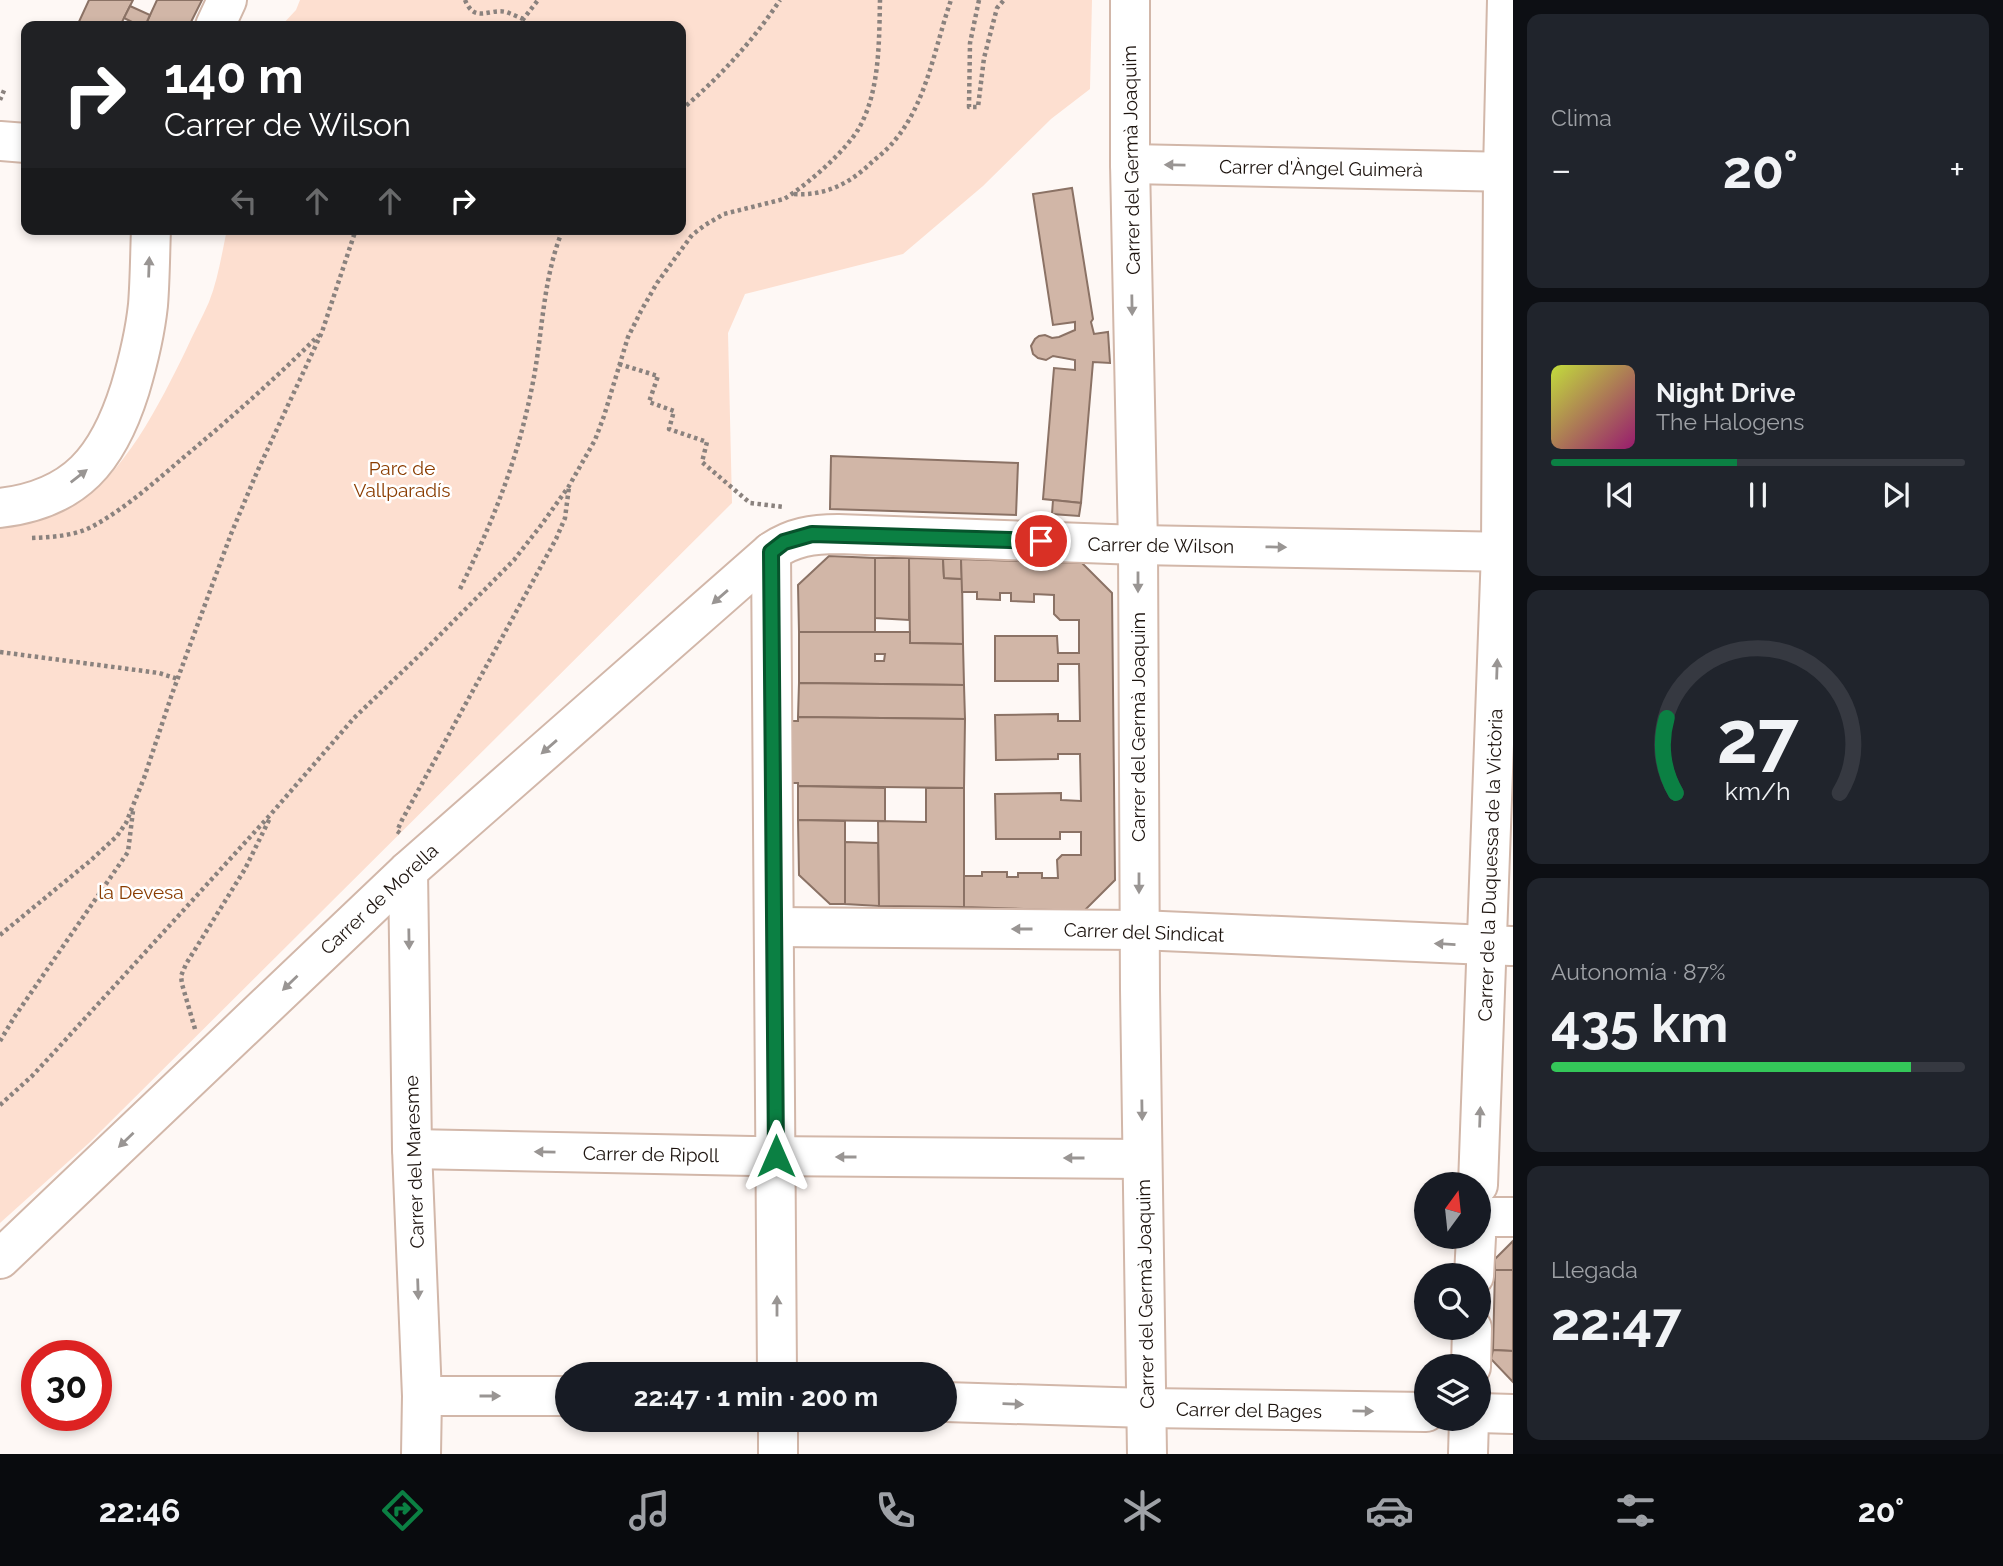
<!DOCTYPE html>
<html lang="es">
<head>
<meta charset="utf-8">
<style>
	body { margin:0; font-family:Raleway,sans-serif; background:#20242c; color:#f1f3f6; height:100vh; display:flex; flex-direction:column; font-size:26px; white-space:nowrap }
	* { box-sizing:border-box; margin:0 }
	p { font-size:23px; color:#9ea1a6 }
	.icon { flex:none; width:38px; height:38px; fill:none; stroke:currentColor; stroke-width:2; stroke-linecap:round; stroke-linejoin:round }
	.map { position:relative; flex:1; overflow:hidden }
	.drawer { display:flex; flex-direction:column; gap:14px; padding:14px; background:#0d0f14; width:490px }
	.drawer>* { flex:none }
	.top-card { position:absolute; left:21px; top:21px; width:665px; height:214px; border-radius:14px; box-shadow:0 4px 10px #0003; background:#202124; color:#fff; overflow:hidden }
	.needle { width:46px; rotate:15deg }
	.buttons { position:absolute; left:1414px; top:1172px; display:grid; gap:14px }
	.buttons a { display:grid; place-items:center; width:77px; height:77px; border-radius:50%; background:#171b24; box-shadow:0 4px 10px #0003; font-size:35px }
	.speed { position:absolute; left:21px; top:1340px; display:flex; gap:14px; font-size:35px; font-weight:700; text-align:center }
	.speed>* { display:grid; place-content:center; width:91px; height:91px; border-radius:50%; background:#171b24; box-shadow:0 4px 10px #0003; line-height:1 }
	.speed .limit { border:10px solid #d22; background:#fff; color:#111 }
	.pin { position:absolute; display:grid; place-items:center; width:60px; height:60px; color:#fff; margin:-30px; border:4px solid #fff; border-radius:50%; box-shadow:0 2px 7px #0007 }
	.me { position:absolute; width:77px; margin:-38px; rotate:0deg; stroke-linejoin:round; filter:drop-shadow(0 0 5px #0008) }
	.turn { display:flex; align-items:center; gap:24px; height:147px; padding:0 28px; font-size:32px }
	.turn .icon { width:91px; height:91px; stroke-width:2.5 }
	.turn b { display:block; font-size:49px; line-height:60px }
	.lanes { display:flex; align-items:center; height:66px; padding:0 28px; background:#0003; justify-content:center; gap:35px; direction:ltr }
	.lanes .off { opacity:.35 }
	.big { font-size:52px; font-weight:700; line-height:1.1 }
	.drawer .widget { flex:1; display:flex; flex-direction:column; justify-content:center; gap:10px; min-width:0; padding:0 24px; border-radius:14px; background:#20242c }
	.drawer .dial { align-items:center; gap:0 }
	.dial svg { height:182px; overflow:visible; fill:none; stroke:#363941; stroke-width:7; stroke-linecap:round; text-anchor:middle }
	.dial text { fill:#f1f3f6; stroke:none }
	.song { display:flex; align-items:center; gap:21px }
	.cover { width:84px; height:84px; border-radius:10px; background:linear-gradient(135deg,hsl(70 70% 55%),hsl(320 70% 35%)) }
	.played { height:7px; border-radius:4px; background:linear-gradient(90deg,#0b8043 45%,#363941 45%) }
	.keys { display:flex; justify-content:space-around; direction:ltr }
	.heat { display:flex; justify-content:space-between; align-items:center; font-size:38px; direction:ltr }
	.charge { height:10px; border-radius:5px; background:linear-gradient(90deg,#34c759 87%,#363941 0) }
	.trip { position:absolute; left:555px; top:1362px; width:402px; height:70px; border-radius:35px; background:#171b24; box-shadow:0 4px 10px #0003; font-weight:700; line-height:70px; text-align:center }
	.dock { display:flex; height:112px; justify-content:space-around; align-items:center; background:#090b0e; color:#9ea1a6 }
	.dock .icon { width:49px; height:49px }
	.dock .current { color:#0b8043 }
	.dock b { font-size:32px; color:#f1f3f6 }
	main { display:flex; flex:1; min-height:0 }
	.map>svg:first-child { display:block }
	.green { fill:#fddfd0 }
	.building { fill:#d1b6a7; stroke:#8b7265; stroke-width:2; fill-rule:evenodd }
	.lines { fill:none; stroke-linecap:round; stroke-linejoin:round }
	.minor-casing { stroke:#d2b7a9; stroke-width:42 }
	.path { stroke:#8a827e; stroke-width:4.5; stroke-dasharray:3.5 3.5; stroke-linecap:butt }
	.minor { stroke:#fff; stroke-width:38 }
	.oneway { fill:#999593 }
	.route-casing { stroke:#07532c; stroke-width:18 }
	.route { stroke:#0b8043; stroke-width:12 }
	.labels { text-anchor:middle; stroke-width:5; stroke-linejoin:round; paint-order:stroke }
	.street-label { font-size:19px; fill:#1d140f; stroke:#fff }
	.park-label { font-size:19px; fill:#8a3c00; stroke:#fff }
</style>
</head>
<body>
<main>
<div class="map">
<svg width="1513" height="1454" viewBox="0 0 1513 1454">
	<rect width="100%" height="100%" fill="#fef8f5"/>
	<path class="green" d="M300,0h792l-2,89 -39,30 -68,67 -80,68 -158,40 -17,39 4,170 -643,640 -89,80v-696c25,-2 49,-7 71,-20 53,-30 89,-104 115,-157 7,-16 16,-32 23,-48 9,-23 13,-49 18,-73h454v-203h-400l15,-16z"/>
	<g class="building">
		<polygon points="89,0 133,0 120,26 77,26"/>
		<polygon points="157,0 202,0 189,26 145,26"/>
		<polygon points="130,6 150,15 145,26 140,26 124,18"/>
		<polygon points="1072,188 1093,319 1091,322 1094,334 1108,332 1110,363 1093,362 1081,503 1043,499 1054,368 1075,370 1075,360 1053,356 1046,360 1038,358 1033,354 1031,346 1035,339 1039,336 1045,335 1052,338 1059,337 1075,330 1075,322 1053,325 1033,194"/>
		<polygon points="831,456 1018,463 1016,515 830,509"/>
		<polygon points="1053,500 1081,503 1079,516 1052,514"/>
		<polygon points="829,556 875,558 875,632 799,632 798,585"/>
		<polygon points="875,558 909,558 909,620 875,618"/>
		<polygon points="909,558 943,559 944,578 962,579 963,644 910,643"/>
		<polygon points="943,559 961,559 962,579 944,578"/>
		<polygon points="961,559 1082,563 1112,593 1115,880 1084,911 964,907 964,876 982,876 982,872 1007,872 1007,877 1018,877 1018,873 1042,873 1042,878 1058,878 1057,860 1062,855 1081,855 1081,832 1060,832 1060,839 996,839 995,794 1061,793 1061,800 1081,801 1080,754 1058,754 1058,759 996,760 995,715 1058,714 1058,721 1080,721 1079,664 1058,664 1058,681 995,681 995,636 1057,636 1058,653 1079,653 1079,620 1060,620 1054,614 1054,595 1034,594 1034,602 1011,601 1011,593 1000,593 1000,600 977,599 977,592 962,592"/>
		<path d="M799,632h111v11l53,1 1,41 -165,-2zM875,654h10l-1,7h-9z"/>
		<polygon points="799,683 964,685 965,719 798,717"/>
		<polygon points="798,717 965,719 964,788 798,786 798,783 791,783 790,721 798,721"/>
		<polygon points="798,786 885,788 885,821 798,820"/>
		<polygon points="926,788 964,788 964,907 879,906 878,821 926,822"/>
		<polygon points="798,820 845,821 845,904 830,904 799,875"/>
		<polygon points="845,842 878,843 879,906 845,904"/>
		<polygon points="1513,1241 1513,1270 1495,1270 1495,1259"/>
		<polygon points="1495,1270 1513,1270 1513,1351 1493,1350"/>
		<polygon points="1493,1350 1513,1351 1513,1382 1491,1359"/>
	</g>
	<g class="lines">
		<g class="minor-casing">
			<g id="minor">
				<polyline points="1130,0 1130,164 1138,545 1140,990 1147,1454"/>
				<polyline points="215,26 227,0"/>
				<polyline points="0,141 26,143"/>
				<polyline points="1130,164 1513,172"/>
				<path d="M0,508c76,-9 108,-49 130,-119 8,-27 15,-56 18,-84 2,-25 2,-51 3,-76"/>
				<polyline points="771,552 777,1374"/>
				<polyline points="408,871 412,1149 422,1396 421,1454"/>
				<polyline points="774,927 1139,930 1511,946"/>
				<polyline points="412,1149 752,1156 1142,1159"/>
				<polyline points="1478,1185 1501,551 1503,172 1507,0"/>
				<polyline points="1479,1217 1513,1217"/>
				<path d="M0,1259l408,-388 363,-319c21,-15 42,-18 67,-18l300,11 375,7"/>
				<polyline points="1474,1276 1476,1237"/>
				<polyline points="1471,1367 1472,1328"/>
				<polyline points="422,1396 567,1396"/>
				<polyline points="945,1402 1147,1408 1426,1412"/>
				<polyline points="1479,1413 1513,1414"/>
				<polyline points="778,1419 778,1454"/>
				<polyline points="1468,1454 1469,1419"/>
			</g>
		</g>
		<g class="path">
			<path d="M465,0c10,24 24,8 41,12 6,2 12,5 17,7"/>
			<polyline points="979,0 970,43 969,107 978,107 984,58 997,8 1004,0"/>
			<polyline points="518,26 538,0"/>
			<polyline points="0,100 5,88"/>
			<path d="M681,110c38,-32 72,-69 99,-110"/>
			<path d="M794,194c31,2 55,-10 77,-31 8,-7 17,-14 24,-23 32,-38 40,-94 56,-140"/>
			<polyline points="619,364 658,376 649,402 674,411 669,429 707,442 702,462 750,503 784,507"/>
			<path d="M32,538c21,-1 44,-2 63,-13 32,-18 61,-44 89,-68 47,-39 92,-79 135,-122"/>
			<path d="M460,589c33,-68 57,-127 72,-202 11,-53 10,-107 31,-158"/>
			<polyline points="0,652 159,673 178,679"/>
			<polyline points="400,833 397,831 402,820 556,539 565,518 569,487"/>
			<polyline points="0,935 90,861 117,836 126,823 144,778 172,694 231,534 257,472 322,332 356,229"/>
			<polyline points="195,1029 182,984 181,976 186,964 245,869 270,818"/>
			<polyline points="0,1041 15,1016 128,852 133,811"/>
			<path d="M0,1105l32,-29 26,-28 213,-234 83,-96 72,-69 88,-89 28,-36 27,-38 26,-46 9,-24 24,-79 13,-26 16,-28 35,-48 13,-10 19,-11 60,-15c23,-14 62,-48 75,-71 21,-37 20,-87 21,-128"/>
		</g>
		<use href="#minor" class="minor"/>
	</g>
	<defs><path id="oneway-solid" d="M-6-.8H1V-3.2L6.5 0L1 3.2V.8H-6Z" transform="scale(1.75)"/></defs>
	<g class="oneway">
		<use href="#oneway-solid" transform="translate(1175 165) rotate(-179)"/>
		<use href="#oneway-solid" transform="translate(149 267) rotate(-88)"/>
		<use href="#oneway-solid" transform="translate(1132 305) rotate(89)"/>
		<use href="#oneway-solid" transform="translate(79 476) rotate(-38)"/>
		<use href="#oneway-solid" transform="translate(1276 547) rotate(1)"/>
		<use href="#oneway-solid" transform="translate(1138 582) rotate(90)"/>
		<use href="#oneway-solid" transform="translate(720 597) rotate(139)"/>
		<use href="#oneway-solid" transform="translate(1497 669) rotate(-88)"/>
		<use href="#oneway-solid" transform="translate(549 747) rotate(139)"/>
		<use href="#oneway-solid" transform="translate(1139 883) rotate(90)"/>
		<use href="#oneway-solid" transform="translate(1022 929) rotate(-180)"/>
		<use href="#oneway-solid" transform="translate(409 939) rotate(89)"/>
		<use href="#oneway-solid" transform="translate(1445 944) rotate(-177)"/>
		<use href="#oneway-solid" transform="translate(290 983) rotate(136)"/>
		<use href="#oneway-solid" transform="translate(1142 1110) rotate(89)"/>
		<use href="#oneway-solid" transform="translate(1480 1117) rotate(-88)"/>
		<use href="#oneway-solid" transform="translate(126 1140) rotate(136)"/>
		<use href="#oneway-solid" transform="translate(545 1152) rotate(-179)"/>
		<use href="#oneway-solid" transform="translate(846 1157) rotate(-180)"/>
		<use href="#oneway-solid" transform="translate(1074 1158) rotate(-180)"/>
		<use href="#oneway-solid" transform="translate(418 1289) rotate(88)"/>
		<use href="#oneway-solid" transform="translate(777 1306) rotate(-90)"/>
		<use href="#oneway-solid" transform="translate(490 1396)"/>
		<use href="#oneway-solid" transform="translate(1013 1404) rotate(2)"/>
		<use href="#oneway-solid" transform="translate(1363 1411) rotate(1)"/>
	</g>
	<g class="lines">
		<g class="route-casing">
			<polyline id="route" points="776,1156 771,552 784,542 812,534 1041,541"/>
		</g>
		<use href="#route" class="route"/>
	</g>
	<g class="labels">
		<g class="street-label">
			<text transform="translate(1131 160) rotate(-91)" y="7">Carrer del Germà Joaquim</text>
			<text transform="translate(1321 168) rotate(1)" y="7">Carrer d'Àngel Guimerà</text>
			<text transform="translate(1161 545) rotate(1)" y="7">Carrer de Wilson</text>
			<text transform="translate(1138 727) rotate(-90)" y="7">Carrer del Germà Joaquim</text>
			<text transform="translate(1490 865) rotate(-88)" y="7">Carrer de la Duquessa de la Victòria</text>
			<text transform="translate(379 899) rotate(-43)" y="7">Carrer de Morella</text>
			<text transform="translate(1144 932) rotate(2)" y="7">Carrer del Sindicat</text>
			<text transform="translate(651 1154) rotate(1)" y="7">Carrer de Ripoll</text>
			<text transform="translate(414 1162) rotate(-92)" y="7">Carrer del Maresme</text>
			<text transform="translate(1145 1294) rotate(-91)" y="7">Carrer del Germà Joaquim</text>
			<text transform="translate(1249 1410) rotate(1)" y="7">Carrer del Bages</text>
		</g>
		<g class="park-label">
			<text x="402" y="475">Parc de<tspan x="402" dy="22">Vallparadís</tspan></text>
			<text x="141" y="899">la Devesa</text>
		</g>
	</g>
</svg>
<div class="buttons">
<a><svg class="needle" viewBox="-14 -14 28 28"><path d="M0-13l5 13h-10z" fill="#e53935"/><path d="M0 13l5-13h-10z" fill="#9ea1a6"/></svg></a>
<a><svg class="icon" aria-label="search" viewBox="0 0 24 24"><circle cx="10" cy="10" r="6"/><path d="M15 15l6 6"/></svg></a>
<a><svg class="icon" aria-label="layers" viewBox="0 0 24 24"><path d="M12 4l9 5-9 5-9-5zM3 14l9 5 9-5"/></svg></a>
</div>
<div class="speed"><div class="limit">30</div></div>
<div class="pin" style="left:1041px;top:541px;background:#d93025"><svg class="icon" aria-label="arrive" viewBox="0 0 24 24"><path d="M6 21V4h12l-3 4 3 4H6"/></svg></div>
<svg class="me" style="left:776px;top:1156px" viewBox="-20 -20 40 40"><path d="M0-17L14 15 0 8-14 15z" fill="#0b8043" stroke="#fff" stroke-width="4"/></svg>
<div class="trip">22:47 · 1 min · 200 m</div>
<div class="top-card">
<div class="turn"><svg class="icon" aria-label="right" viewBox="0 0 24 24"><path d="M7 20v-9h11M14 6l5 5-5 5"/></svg><div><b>140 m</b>Carrer de Wilson</div></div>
<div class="lanes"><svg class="icon off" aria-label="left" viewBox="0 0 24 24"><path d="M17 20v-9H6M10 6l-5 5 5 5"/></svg><svg class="icon off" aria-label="ahead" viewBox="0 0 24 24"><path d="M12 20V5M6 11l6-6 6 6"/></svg><svg class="icon off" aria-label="ahead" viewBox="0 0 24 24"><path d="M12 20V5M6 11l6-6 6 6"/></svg><svg class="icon" aria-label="right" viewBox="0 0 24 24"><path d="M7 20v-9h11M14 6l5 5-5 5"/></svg></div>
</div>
</div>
<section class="drawer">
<div class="widget"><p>Clima</p>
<div class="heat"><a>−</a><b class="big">20°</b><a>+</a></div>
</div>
<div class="widget">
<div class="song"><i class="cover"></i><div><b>Night Drive</b><p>The Halogens</p></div></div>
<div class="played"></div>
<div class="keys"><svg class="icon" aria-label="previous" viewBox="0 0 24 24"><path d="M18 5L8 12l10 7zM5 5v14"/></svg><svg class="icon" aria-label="pause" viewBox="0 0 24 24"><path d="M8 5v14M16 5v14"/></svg><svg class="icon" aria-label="next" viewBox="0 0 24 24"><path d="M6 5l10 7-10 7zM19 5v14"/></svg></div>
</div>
<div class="widget dial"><svg viewBox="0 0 100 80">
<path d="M14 69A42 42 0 1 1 86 69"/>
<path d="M14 69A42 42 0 0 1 10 36" stroke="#0b8043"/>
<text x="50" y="56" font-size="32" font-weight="700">27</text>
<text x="50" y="72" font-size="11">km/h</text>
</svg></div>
<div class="widget"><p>Autonomía · 87%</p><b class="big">435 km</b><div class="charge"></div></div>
<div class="widget"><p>Llegada</p><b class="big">22:47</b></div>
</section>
</main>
<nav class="dock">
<b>22:46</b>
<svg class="icon current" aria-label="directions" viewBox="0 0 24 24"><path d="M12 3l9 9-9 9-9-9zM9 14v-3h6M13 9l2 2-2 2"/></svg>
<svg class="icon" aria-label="music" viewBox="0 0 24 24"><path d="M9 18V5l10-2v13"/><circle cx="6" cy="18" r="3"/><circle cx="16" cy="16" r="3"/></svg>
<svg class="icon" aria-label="phone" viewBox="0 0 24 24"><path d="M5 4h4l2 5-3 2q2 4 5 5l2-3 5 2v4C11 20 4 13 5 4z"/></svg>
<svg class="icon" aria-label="climate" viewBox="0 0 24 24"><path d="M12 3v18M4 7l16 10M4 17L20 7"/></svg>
<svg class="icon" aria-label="car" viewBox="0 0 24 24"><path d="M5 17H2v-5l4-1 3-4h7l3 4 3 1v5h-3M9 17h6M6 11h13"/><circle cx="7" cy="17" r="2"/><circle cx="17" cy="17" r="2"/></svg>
<svg class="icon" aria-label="filters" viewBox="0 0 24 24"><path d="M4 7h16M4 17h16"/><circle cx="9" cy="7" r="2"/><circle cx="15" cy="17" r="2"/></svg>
<b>20°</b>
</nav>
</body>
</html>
